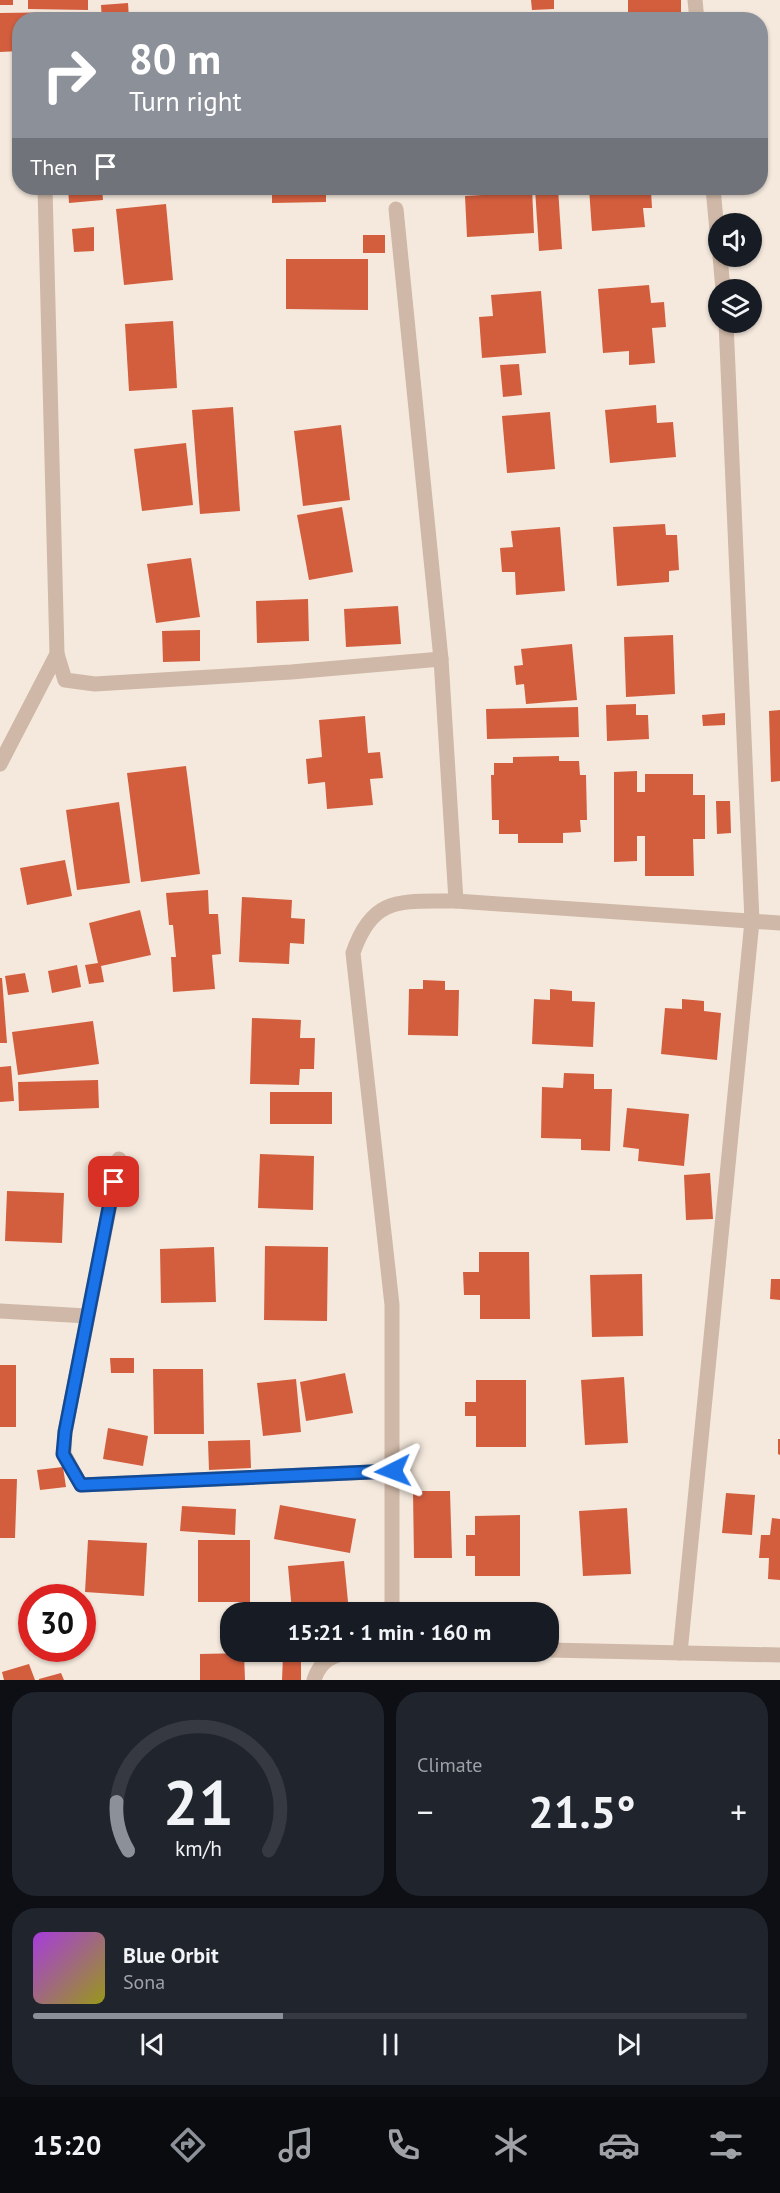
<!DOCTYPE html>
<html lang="en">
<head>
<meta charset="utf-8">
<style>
	body { margin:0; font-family:"PT Sans",sans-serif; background:#20242c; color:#f1f3f6; height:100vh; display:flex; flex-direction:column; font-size:22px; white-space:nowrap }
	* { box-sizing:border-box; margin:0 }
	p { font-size:20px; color:#9ea1a6 }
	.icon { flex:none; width:33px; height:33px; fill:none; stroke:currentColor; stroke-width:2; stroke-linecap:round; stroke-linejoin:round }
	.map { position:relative; height:1680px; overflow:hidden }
	.details { display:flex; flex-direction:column; gap:12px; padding:12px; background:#0d0f14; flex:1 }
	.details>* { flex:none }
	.top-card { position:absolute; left:12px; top:12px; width:756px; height:183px; border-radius:24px; box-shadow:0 2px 4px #0004; background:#8c9099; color:#fff; overflow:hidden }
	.buttons { position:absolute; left:708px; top:213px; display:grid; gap:12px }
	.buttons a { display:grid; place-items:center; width:54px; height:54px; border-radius:50%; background:#171b24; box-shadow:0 2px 4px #0004; font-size:30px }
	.speed { position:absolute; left:18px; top:1584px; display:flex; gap:12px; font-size:30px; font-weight:700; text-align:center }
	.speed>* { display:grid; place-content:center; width:78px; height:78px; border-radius:50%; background:#171b24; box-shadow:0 2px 4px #0004; line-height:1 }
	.speed .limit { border:9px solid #d22; background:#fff; color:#111 }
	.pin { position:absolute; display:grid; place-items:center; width:51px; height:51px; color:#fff; margin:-26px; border-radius:12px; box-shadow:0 3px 9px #0006 }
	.me { position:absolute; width:66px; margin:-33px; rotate:267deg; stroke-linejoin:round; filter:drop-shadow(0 0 4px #0008) }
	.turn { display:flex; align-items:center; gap:21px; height:126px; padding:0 18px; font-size:27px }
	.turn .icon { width:78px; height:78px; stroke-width:2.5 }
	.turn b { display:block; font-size:42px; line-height:51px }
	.then { display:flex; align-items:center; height:57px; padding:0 18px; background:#0003; gap:12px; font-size:22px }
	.big { font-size:45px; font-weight:600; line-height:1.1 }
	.details .tile { flex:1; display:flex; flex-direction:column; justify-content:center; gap:9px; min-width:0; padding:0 21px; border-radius:24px; background:#20242c }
	.details .dial { align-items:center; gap:0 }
	.dial svg { height:156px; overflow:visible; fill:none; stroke:#363941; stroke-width:7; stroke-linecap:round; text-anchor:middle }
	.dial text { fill:#f1f3f6; stroke:none }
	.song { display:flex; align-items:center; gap:18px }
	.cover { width:72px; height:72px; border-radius:9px; background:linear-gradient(135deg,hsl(280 70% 55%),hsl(60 70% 35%)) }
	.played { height:6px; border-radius:3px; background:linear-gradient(90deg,#8c9099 35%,#363941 35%) }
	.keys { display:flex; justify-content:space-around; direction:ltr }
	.heat { display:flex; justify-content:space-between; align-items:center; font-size:33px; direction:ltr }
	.details .tiles { flex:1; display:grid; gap:12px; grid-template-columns:1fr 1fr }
	.tile:last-child { grid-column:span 2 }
	.trip { position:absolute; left:220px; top:1602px; width:339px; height:60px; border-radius:24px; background:#171b24; box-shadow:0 2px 4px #0004; font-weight:600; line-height:60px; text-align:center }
	.dock { display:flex; height:96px; justify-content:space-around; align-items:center; background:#090b0e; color:#9ea1a6 }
	.dock .icon { width:42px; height:42px }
	.dock .on { color:#8c9099 }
	.dock b { font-size:27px; color:#f1f3f6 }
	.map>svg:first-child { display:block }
	.building { fill:#d35e3e }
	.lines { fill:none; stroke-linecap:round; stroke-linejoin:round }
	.minor { stroke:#cfb8a7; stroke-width:15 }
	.route-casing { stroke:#114b97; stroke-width:15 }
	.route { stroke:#1a73e8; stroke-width:10 }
</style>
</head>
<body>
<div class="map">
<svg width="780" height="1680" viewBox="0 0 780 1680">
	<rect width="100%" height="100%" fill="#f5e9dd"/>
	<g class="building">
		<rect x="0" y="0" width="13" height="5"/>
		<polygon points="28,0 88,0 88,10 28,9"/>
		<polygon points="531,0 554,0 554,9 532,10"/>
		<rect x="628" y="0" width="53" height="16"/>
		<polygon points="128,3 129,20 102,20 101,5"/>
		<polygon points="68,12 68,20 20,20 20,51 0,52 0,13"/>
		<polygon points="224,14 224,20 169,20 169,18"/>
		<polygon points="551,16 552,20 507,20 507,18"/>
		<polygon points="68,188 102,188 103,200 69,203"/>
		<polygon points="272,188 326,188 326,202 272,203"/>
		<polygon points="482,188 532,188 534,233 467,237 465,196 482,195"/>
		<polygon points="535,188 558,188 562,249 539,251"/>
		<polygon points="589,188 642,188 642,192 651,191 652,208 643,208 645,227 592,231"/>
		<polygon points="166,204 173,280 124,285 116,209"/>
		<polygon points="94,227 94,251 74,252 72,229"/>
		<rect x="363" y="235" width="22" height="18"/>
		<polygon points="286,259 368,259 368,310 286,309"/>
		<polygon points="649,285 651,303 664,302 666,327 652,328 655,363 629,365 629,351 603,353 598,289"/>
		<polygon points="541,291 546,353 482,358 479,317 493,316 491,295"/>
		<polygon points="173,321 177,388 129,391 125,324"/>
		<polygon points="519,364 522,395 503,397 500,365"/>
		<polygon points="656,405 657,423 673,422 676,457 610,463 605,410"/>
		<polygon points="233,407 240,511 200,514 192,410"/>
		<polygon points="550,412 555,469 507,473 502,416"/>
		<polygon points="341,425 350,500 303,506 294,431"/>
		<polygon points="186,443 193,505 142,511 134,449"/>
		<polygon points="342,507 353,572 309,580 297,515"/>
		<polygon points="665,524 666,535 677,535 679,570 669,571 669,582 617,586 613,527"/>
		<polygon points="560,527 565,591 516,595 515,572 502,572 500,548 513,547 511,531"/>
		<polygon points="191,558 200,617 156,623 147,564"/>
		<polygon points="308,599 309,641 257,643 256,601"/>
		<polygon points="398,606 401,644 346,647 344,609"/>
		<polygon points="200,630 200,661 163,662 162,631"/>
		<polygon points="673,635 675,694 626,697 624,637"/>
		<polygon points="572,644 577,700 526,704 524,684 516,685 514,666 523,665 521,649"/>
		<polygon points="636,704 636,715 648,715 649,739 607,741 606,705"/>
		<polygon points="578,707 579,737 487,739 486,709"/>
		<polygon points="780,710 780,781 771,782 769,711"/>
		<polygon points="725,713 725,725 703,726 702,715"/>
		<polygon points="365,716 368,753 380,752 383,778 370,779 373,805 327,809 325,782 308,784 306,759 322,757 319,720"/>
		<polygon points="559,756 559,761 579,761 580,775 586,775 587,820 580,820 581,832 563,833 563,843 518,843 518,834 499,834 499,820 492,820 491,775 494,775 494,763 513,763 513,757"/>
		<polygon points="186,766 200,874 141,882 127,773"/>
		<polygon points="637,771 637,792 645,792 645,774 693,774 693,795 705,795 705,839 693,839 694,876 645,876 645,836 637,836 637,861 614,862 614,772"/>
		<polygon points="716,801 730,801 731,833 717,834"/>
		<polygon points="119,802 130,883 77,890 66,810"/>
		<polygon points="65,860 72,896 27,905 20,868"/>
		<polygon points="208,890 209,914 218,914 221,954 212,955 215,989 173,992 171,957 176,957 173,925 169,925 166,893"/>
		<polygon points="242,897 292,900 291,918 305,919 304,944 290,943 289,964 239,962"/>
		<polygon points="140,910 151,955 101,966 104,982 89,984 85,965 98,963 89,923"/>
		<polygon points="77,965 81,987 52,993 48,971"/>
		<polygon points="25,973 29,992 8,995 5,976"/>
		<polygon points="0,978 2,978 7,1043 0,1043"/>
		<polygon points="423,980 445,981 445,990 459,990 458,1036 408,1035 409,989 423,989"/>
		<polygon points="550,989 572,991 572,1001 595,1002 593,1047 532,1044 534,999 550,1000"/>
		<polygon points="682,999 704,1001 704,1011 721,1013 717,1060 661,1054 665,1008 682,1009"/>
		<polygon points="252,1018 301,1020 300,1038 315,1038 314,1069 300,1069 299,1085 250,1084"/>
		<polygon points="93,1021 99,1064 18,1075 12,1032"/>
		<polygon points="11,1066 14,1101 0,1102 0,1067"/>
		<polygon points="564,1073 594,1074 594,1089 612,1089 610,1151 581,1150 581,1139 541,1138 542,1087 563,1088"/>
		<polygon points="98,1080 99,1108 19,1111 18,1082"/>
		<rect x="270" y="1092" width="62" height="32"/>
		<polygon points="627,1108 689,1114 684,1166 638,1161 639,1149 623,1147"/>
		<polygon points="260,1154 314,1156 313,1210 258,1208"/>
		<polygon points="710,1173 713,1219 686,1220 684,1175"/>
		<polygon points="7,1191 64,1193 62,1243 5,1241"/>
		<polygon points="265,1246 328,1247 327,1321 264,1320"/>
		<polygon points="214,1247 216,1302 161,1303 160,1249"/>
		<polygon points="479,1252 529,1252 530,1319 480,1319 480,1295 464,1295 463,1272 479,1272"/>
		<polygon points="642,1274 643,1336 592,1337 590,1275"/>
		<polygon points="771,1279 780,1279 780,1300 770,1299"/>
		<polygon points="110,1358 134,1358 134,1373 111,1373"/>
		<rect x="0" y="1365" width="16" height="62"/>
		<polygon points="153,1369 203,1369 204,1434 154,1434"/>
		<polygon points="345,1373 353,1413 306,1421 300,1382"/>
		<polygon points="624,1377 628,1443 585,1445 581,1380"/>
		<polygon points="296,1379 301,1432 263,1436 257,1383"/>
		<polygon points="476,1380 526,1380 526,1447 476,1447 476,1416 465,1416 465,1402 476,1402"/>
		<polygon points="108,1428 148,1436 143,1466 103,1459"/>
		<polygon points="778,1439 780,1439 780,1455 778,1454"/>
		<polygon points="250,1440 251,1468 209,1470 208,1441"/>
		<polygon points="63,1467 66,1487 40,1490 37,1470"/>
		<polygon points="0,1479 17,1479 15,1538 0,1538"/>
		<polygon points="413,1491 450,1491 452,1558 414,1558"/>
		<polygon points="726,1493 755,1495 752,1535 722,1533"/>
		<polygon points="280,1505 356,1519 350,1553 274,1539"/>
		<polygon points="182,1506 236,1509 235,1535 180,1531"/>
		<polygon points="627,1508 631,1574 583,1576 579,1511"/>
		<polygon points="520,1515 520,1576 475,1576 475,1556 466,1556 466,1535 475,1535 475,1516"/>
		<polygon points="772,1518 780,1519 780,1580 768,1579 769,1558 759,1558 761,1535 770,1535"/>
		<polygon points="88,1540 147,1543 144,1596 85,1592"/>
		<rect x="198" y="1540" width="52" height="62"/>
		<polygon points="344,1561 349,1612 292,1612 288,1566"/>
		<polygon points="244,1653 245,1680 200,1680 200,1654"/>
		<polygon points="283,1656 301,1657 301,1680 282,1680"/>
		<polygon points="29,1664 35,1680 4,1680 2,1672"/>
		<polygon points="61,1673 64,1680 39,1680 39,1679"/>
	</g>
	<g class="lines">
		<g class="minor">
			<polyline points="695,0 697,20"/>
			<polyline points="45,188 57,654 65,680 95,684 291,672 441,659"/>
			<polyline points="713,188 718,242"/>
			<polyline points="396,209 441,659 456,901"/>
			<polyline points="720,256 723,290"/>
			<polyline points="0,764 57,654"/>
			<polyline points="119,1159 65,1432 64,1454 81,1485 393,1471"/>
			<polyline points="0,1311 87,1316"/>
			<path d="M392,1612v-307l-39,-352c20,-59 50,-51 103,-52l324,22"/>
			<polyline points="549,1650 780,1655"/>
			<polyline points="680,1653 752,921 726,322"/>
			<path d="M314,1680c6,-20 20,-26 39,-28"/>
		</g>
	</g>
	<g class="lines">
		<g class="route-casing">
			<polyline id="route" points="114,1182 65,1432 63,1454 81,1485 393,1471"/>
		</g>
		<use href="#route" class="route"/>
	</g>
</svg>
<div class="buttons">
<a><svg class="icon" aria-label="sound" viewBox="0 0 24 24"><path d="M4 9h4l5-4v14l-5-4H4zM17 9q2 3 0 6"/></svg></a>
<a><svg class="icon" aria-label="layers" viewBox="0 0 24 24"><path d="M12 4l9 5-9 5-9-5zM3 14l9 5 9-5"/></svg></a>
</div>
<div class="speed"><div class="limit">30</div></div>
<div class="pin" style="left:114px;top:1182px;background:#d93025"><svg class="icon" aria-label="arrive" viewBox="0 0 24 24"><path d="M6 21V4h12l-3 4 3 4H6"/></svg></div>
<svg class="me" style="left:393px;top:1471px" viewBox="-20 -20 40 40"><path d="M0-17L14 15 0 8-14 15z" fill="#1a73e8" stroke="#fff" stroke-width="4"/></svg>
<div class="trip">15:21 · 1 min · 160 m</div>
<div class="top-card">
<div class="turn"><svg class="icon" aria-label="right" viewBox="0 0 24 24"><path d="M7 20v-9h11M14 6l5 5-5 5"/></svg><div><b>80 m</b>Turn right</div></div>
<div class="then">Then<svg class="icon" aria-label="arrive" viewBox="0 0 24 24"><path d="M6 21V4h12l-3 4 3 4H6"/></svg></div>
</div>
</div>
<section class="details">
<div class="tiles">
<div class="tile dial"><svg viewBox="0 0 100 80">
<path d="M14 69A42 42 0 1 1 86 69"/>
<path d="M14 69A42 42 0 0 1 8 44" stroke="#8c9099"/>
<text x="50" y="56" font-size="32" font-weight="700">21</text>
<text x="50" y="72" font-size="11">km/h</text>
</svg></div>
<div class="tile"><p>Climate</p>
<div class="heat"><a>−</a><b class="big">21.5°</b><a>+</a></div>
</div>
<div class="tile">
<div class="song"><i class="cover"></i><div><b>Blue Orbit</b><p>Sona</p></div></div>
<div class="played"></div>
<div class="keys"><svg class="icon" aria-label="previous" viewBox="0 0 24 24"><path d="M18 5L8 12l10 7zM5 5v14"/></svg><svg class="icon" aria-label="pause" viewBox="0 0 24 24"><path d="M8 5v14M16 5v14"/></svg><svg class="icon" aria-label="next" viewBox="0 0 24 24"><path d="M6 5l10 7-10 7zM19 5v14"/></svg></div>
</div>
</div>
</section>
<nav class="dock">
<b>15:20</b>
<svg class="icon on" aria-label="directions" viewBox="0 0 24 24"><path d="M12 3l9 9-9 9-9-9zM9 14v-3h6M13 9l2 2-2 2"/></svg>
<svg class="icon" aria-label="music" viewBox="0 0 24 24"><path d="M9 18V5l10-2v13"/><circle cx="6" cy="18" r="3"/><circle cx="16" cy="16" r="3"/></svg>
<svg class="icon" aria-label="phone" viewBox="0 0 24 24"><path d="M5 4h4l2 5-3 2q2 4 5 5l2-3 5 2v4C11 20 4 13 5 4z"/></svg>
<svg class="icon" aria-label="climate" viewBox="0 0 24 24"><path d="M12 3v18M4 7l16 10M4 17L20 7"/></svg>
<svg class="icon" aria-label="car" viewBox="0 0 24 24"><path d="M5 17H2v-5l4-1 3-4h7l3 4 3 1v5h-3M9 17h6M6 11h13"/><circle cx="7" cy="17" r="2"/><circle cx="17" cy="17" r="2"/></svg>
<svg class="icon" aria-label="filters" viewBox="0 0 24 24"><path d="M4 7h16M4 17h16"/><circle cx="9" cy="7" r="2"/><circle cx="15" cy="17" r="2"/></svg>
</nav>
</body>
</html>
